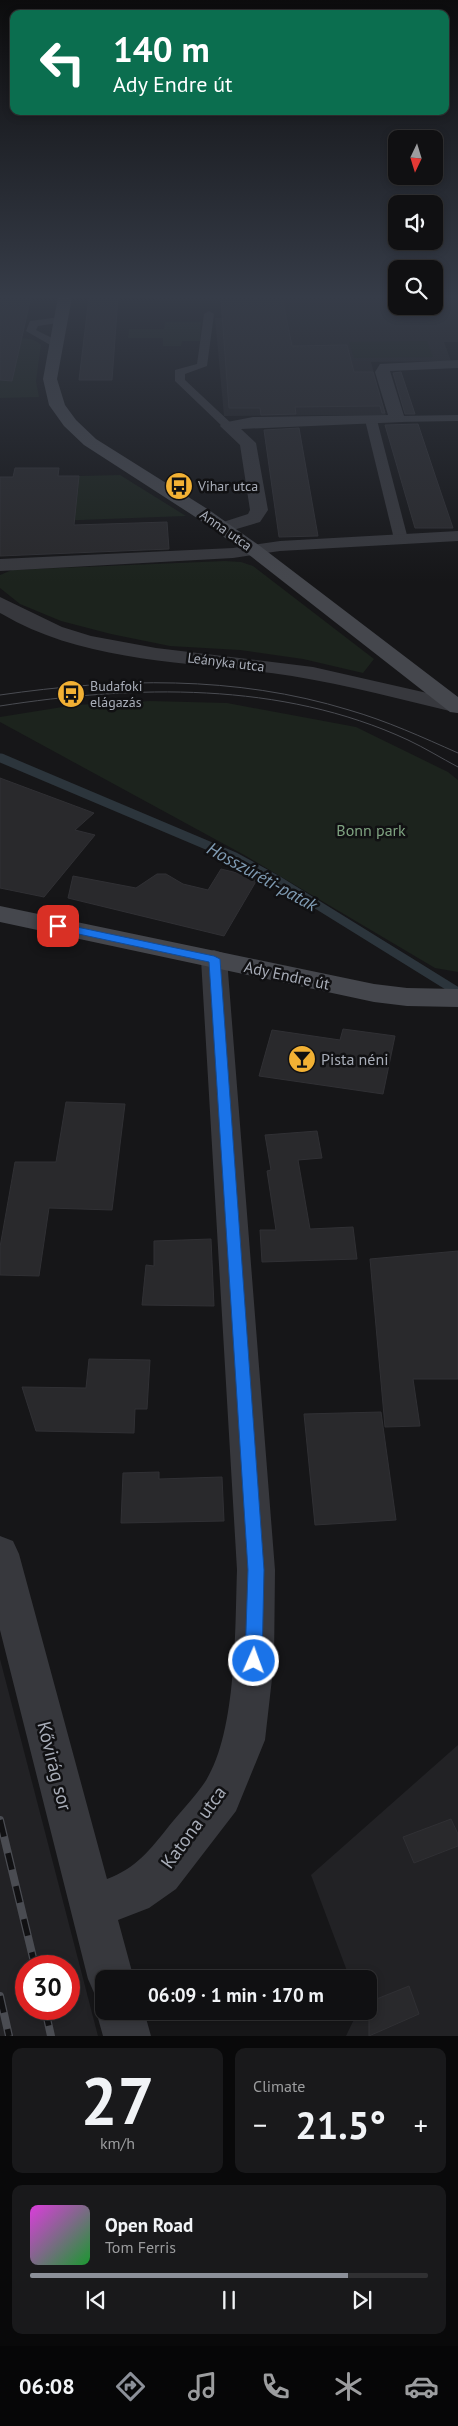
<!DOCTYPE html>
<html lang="en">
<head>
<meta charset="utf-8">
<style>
	body { margin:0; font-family:"PT Sans",sans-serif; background:#19191b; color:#f1f3f6; height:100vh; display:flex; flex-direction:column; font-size:19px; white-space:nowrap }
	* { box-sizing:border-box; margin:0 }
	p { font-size:16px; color:#9c9d9f }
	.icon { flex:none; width:28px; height:28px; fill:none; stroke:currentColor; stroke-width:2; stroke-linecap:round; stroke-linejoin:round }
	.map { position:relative; height:2036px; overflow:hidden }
	.side { display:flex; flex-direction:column; gap:12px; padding:12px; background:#09090a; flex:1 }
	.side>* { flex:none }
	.banner { position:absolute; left:10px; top:10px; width:439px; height:105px; border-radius:10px; box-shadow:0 2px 8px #0003,0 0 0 1px #303032; background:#0b6e4f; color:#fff; overflow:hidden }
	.needle { width:32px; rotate:184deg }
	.controls { position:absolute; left:388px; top:130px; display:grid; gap:10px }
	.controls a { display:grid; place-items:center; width:55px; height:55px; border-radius:10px; background:#101012; box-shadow:0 2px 8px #0003,0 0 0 1px #303032; font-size:25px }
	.speed { position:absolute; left:15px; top:1955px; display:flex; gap:10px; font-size:25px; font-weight:700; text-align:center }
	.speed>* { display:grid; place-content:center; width:65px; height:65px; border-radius:50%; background:#101012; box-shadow:0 2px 8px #0003,0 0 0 1px #303032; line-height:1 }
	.speed .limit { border:8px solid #d22; background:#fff; color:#111 }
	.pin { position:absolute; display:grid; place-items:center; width:42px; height:42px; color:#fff; margin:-21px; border-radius:10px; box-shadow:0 2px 8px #0006 }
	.me { position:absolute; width:55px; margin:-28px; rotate:2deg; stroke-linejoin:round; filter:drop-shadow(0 0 4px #0008) }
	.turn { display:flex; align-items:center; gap:18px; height:105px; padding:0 20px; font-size:22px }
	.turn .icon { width:65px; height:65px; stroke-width:2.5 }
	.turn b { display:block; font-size:35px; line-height:42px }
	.big { font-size:38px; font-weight:700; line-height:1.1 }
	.side .card { flex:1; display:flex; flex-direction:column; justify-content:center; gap:8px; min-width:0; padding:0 18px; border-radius:10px; background:#19191b }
	.side .dial { align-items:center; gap:0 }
	.dial b { font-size:65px; line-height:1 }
	.song { display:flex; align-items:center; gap:15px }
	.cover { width:60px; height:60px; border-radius:8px; background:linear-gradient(135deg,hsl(300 70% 55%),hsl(130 70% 35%)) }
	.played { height:5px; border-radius:2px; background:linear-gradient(90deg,#8c9099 80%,#303032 80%) }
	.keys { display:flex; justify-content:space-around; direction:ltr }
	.heat { display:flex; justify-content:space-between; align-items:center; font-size:28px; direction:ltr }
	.side .tiles { flex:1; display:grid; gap:12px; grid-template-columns:1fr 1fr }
	.card:last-child { grid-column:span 2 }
	.trip { position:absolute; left:95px; top:1970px; width:282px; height:50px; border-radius:10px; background:#101012; box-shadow:0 2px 8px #0003,0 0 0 1px #303032; font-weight:700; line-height:50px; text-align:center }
	.menu { display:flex; height:80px; justify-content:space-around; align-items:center; background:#060607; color:#9c9d9f }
	.menu .icon { width:35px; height:35px }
	.menu .on { color:#8c9099 }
	.menu b { font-size:22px; color:#f1f3f6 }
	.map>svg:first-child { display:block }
	.built { fill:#222225; fill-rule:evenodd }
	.green { fill:#1c231d }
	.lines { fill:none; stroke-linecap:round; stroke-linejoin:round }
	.stream { stroke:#2c353c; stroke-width:9 }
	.building { fill:#29292c; stroke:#303034 }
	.lane { fill:#37383d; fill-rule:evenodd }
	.street { fill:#37383d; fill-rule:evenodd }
	.secondary { fill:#45474d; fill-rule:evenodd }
	.tram { stroke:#4a4c52; stroke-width:1 }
	.rail-casing { stroke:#4a4c52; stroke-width:8 }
	.rail { stroke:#111113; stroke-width:5.5; stroke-dasharray:17; stroke-linecap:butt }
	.route { fill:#1a73e8; stroke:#114b97 }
	.labels { text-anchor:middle; stroke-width:5; stroke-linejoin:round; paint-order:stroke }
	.far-poi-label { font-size:14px; fill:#a8adb8; stroke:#111113; text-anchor:start }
	.far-street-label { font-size:14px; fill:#a8adb8; stroke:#111113 }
	.park-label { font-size:16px; fill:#7fa381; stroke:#111113 }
	.street-label { font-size:16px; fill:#a8adb8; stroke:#111113 }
	.poi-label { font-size:16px; fill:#a8adb8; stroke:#111113; text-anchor:start }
	.water-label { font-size:18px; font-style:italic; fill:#7f9bb3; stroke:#111113 }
	.near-street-label { font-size:19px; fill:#a8adb8; stroke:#111113 }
</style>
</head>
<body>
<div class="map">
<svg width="458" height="2036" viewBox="0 0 458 2036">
	<rect width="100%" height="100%" fill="#161618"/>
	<g class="built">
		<polygon points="144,297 396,297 396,306 434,306 434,297 458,297 458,342 444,342 451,361 371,362 386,415 224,416 215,318 232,318 222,300 157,300"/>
		<path d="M0,1659l98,377h-98zM69,1966v43h-43v-43z"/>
		<polygon points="458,1745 458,2036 346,2036 358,2011 369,2011 369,1979 350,1979 311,1875"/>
	</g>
	<g class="green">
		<polygon points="165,322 201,322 200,341 182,341 181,346 163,346 163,338 128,338 129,329 164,329"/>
		<path d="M0,339c12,0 33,-4 41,6l-5,36 3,16 -39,1z"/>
		<polygon points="427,341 433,357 354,358 349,342"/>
		<polygon points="120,475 186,516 0,523 0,492 77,490 79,476"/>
		<polygon points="225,561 241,562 253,566 374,659 363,673 303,659 240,650 170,646 111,634 61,621 20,604 0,588 0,575 12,570"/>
		<polygon points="150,701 227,703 356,727 448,772 458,780 458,972 435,968 246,856 0,722 0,717 75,705"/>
	</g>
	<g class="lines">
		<polyline class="stream" points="1,758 235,857 279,881 458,992"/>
	</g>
	<g class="building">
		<polygon points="0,297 31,297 12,381 0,380"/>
		<polygon points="89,297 118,297 112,380 79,380"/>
		<polygon points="234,297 282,297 292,346 347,345 354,372 373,372 385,413 382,413 380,406 295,407 296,414 261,415 260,408 229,408 221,301 234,301"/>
		<polygon points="401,372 415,414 405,414 393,373"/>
		<polygon points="418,424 435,475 453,528 415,528 385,425"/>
		<polygon points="299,428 318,536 279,537 264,430"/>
		<polygon points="15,468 59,468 58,476 79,476 74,525 167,522 169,549 0,556 0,477 13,477"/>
		<polygon points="0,778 94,813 75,830 95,835 44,897 0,888"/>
		<polygon points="221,869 258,878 224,936 68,898 73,876 136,888 157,874 166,874 183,884 208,890"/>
		<polygon points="343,1029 395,1036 383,1094 259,1076 272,1030 340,1040"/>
		<polygon points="66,1102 125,1104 112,1210 49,1208 39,1276 0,1275 0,1247 15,1162 56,1162"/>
		<polygon points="317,1131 322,1158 298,1160 310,1229 353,1227 357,1259 262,1262 260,1230 276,1230 267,1171 271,1170 265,1135"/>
		<polygon points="211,1239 214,1306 142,1305 146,1265 154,1266 154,1241"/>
		<polygon points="458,1251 458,1379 413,1379 420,1426 385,1427 370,1259"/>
		<polygon points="89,1359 150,1360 147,1409 135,1409 134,1433 36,1431 22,1387 86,1388"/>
		<polygon points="381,1412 396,1520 315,1525 304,1414"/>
		<polygon points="159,1472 159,1479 222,1477 224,1521 121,1523 123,1473"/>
		<polygon points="451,1819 458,1834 458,1846 414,1863 403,1837"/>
		<polygon points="409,1986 419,2014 369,2036 369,2002"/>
	</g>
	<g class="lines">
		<g class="lane">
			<polygon points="209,311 214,314 207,366 185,374 185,380 232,424 234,426 228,429 224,428 175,381 175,370 197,364 204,314"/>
			<polygon points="60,317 64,318 64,322 38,326 36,330 60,342 60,346 52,346 26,331 30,321"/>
			<polygon points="458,415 458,421 397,422 391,419 397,416"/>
			<polygon points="371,417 377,420 408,539 406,542 396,542 394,539 365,420"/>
		</g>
		<g class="street">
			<polygon points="458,360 458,368 390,371 405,419 403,422 241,429 256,443 268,510 260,522 223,533 217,532 214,528 217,524 248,514 250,510 240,445 220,426 222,423 253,417 388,415 375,372 380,364"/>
			<polygon points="458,531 458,541 280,551 233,558 0,571 0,559 233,548 280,541"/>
			<path d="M0,597l62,30 29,9 65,12 157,19 145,33v13c-55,-13 -110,-28 -166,-37 -97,-15 -203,-11 -290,-62l-2,-1z"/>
			<path d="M214,950l9,3 4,6 48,611 -1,91 -9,79 -29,71 -60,78 -27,19 -31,12 16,59h-30v32h40l7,25h-48l-7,-25 6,-13 -7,-3 -7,-16 -88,-349v-94l13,5 6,13 88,325c28,-10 44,-30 62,-53 12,-15 26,-29 36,-44 32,-49 30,-154 32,-212l-36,-611 4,-6z"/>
		</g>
		<g class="secondary">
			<polygon points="58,297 72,297 57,379 65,405 76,420 96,439 209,510 260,546 458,697 458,713 450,712 248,554 197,518 84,445 64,426 49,405 43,379"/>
			<polygon points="0,906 374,984 407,988 458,989 458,1007 407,1006 374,1002 0,922"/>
		</g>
		<g class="tram">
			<path d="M0,695c117,-17 235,-20 349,15 38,11 73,27 109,43"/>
			<path d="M0,706c134,-21 281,-25 408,34 17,8 33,18 50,27"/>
		</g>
		<g class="rail-casing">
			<g id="rail">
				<polyline points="0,1820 35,1966"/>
				<polyline points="0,1996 9,2036"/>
				<polyline points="45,2009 51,2036"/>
			</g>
		</g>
		<use href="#rail" class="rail"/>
	</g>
	<linearGradient id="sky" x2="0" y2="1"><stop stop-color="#0c0c0d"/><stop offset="0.51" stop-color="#363c48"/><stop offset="1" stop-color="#363c48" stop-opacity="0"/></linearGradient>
	<rect width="458" height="582" fill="url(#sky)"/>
	<polygon class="route" points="58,923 214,956 220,959 264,1570 262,1661 260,1667 254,1670 248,1667 245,1661 248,1570 209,962 55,929 55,924"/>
	<defs>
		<g id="bus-disc" transform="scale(1.4375)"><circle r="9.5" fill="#f2b134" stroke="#111113"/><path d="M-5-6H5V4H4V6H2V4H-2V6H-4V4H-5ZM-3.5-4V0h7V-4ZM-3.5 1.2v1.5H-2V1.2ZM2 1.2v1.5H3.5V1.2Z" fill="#111"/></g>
		<g id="bar-disc" transform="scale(1.4375)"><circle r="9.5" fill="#f2b134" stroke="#111113"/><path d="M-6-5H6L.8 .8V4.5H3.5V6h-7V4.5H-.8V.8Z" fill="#111"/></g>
	</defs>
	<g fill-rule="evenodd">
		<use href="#bus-disc" x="179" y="486"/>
		<use href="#bus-disc" x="71" y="694"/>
		<use href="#bar-disc" x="302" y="1059"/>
	</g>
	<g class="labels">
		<g class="far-poi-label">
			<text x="198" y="491">Vihar utca</text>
			<text x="90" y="691">Budafoki<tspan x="90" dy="16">elágazás</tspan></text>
		</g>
		<g class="far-street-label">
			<text transform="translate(226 530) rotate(35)" y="5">Anna utca</text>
			<text transform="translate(226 662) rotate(7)" y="5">Leányka utca</text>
		</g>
		<g class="park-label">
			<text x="371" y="836">Bonn park</text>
		</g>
		<g class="street-label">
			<text transform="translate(287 975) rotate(12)" y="6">Ady Endre út</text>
		</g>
		<g class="poi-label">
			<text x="321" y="1065">Pista néni</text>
		</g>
		<g class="water-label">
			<text transform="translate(262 877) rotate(29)" y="6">Hosszúréti-patak</text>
		</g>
		<g class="near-street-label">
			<text transform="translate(55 1766) rotate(76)" y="7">Kővirág sor</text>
			<text transform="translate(193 1827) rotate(-54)" y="7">Katona utca</text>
		</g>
	</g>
</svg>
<div class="controls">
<a><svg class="needle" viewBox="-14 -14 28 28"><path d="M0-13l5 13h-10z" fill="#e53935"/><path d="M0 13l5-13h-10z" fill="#9c9d9f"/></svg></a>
<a><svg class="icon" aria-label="sound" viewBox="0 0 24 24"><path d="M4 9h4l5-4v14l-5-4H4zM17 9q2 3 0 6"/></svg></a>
<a><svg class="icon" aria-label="search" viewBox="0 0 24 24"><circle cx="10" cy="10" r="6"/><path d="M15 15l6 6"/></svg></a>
</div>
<div class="speed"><div class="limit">30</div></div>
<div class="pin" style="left:58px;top:926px;background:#d93025"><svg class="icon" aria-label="arrive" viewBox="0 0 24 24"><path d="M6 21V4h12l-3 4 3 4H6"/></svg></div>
<svg class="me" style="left:254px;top:1661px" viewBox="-20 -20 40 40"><circle r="17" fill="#1a73e8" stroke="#fff" stroke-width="3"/><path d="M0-11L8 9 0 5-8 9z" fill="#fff"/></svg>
<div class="trip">06:09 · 1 min · 170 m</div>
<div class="banner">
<div class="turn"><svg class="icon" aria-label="left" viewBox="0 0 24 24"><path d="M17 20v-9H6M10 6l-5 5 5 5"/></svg><div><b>140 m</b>Ady Endre út</div></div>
</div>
</div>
<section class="side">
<div class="tiles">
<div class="card dial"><b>27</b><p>km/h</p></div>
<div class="card"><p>Climate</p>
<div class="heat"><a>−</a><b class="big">21.5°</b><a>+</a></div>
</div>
<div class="card">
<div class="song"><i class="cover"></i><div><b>Open Road</b><p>Tom Ferris</p></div></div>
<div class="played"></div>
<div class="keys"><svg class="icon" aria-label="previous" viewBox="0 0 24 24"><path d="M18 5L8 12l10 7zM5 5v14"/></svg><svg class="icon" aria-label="pause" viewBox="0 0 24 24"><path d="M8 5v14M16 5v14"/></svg><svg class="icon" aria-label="next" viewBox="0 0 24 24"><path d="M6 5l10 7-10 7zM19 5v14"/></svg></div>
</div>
</div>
</section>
<nav class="menu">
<b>06:08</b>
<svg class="icon on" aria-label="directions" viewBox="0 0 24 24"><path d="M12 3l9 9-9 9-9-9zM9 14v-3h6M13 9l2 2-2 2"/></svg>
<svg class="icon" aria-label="music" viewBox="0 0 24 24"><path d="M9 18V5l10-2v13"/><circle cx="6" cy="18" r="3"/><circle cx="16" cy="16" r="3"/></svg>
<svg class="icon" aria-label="phone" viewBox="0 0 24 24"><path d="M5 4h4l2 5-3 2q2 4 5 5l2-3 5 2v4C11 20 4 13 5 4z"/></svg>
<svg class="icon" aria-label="climate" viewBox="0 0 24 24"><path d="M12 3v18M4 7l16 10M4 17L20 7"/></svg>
<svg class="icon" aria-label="car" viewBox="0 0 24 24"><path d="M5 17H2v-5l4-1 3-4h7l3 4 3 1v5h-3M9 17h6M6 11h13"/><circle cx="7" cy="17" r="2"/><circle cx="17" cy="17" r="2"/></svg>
</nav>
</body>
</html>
